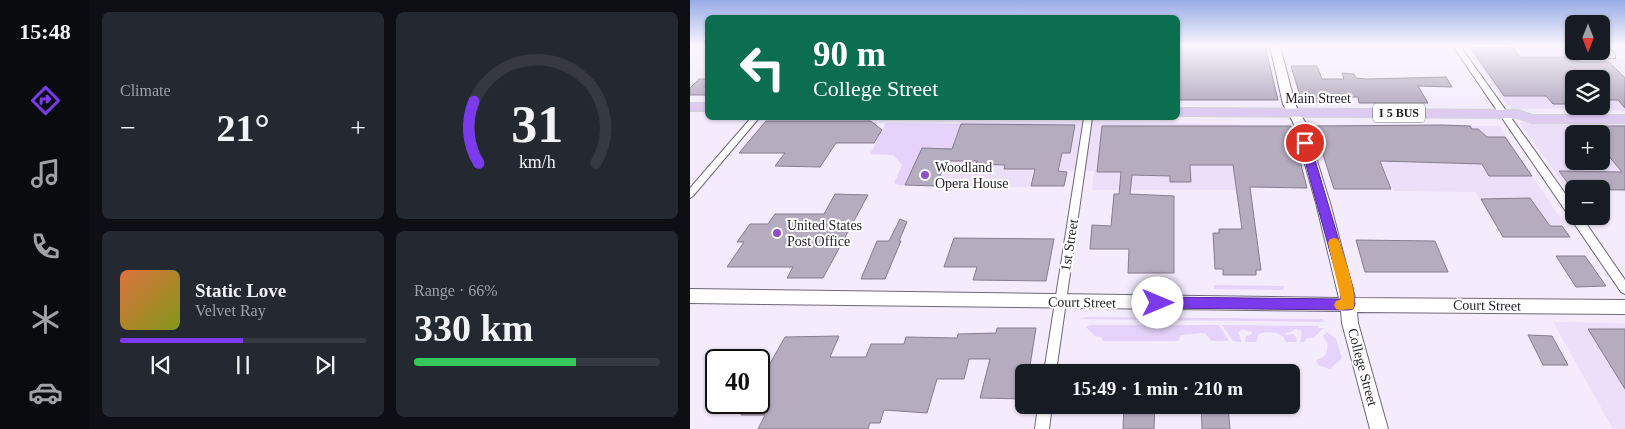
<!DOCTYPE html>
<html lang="en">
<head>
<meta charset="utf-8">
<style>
	body { margin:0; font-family:Georgia,serif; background:#242831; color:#f1f3f6; height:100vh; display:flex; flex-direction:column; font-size:19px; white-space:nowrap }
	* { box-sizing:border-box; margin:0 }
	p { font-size:16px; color:#9ea1a6 }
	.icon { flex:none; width:28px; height:28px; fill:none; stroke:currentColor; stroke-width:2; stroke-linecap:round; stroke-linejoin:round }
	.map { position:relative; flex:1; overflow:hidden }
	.side { display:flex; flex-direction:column; gap:12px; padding:12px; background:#0d0f14; width:600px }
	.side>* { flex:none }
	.hud { position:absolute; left:15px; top:15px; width:475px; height:105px; border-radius:8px; box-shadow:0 1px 4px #0004; background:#0b6e4f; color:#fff; overflow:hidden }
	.needle { width:32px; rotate:180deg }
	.tools { position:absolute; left:875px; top:15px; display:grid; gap:10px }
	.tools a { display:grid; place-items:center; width:45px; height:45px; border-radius:8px; background:#171b24; box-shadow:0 1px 4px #0004; font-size:25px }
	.speed { position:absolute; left:15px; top:349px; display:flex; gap:10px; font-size:25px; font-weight:700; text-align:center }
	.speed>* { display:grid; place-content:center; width:65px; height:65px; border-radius:50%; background:#171b24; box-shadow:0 1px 4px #0004; line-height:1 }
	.speed .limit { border:2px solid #111; border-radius:8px; background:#fff; color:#111 }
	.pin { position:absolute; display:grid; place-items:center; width:42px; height:42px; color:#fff; margin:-21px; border:2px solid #fff; border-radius:50%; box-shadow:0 1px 5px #0007 }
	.me { position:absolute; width:55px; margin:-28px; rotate:90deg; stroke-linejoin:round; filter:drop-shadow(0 0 4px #0008) }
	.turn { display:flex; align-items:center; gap:18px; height:105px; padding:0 25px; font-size:22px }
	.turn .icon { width:65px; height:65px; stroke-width:2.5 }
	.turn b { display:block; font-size:35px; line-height:42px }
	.big { font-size:38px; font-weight:800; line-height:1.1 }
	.side .widget { flex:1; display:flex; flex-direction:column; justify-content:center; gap:8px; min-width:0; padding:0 18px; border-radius:8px; background:#242831 }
	.side .dial { align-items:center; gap:0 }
	.dial svg { height:130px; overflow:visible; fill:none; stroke:#363941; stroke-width:7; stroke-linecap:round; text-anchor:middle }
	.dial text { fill:#f1f3f6; stroke:none }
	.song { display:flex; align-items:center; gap:15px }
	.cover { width:60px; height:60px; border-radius:8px; background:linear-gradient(135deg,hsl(20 70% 55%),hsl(70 70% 35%)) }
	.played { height:5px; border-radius:2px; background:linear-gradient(90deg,#7c3aed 50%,#363941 50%) }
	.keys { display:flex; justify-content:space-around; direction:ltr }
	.heat { display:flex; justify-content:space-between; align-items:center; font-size:28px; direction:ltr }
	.charge { height:8px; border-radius:4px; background:linear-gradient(90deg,#34c759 66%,#363941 0) }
	.side .tiles { flex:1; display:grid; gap:12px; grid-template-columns:repeat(2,1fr) }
	.trip { position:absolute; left:325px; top:364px; width:285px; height:50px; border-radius:8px; background:#171b24; box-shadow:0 1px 4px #0004; font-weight:800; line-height:50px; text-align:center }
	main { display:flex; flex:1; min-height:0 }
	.dock { display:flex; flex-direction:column; width:90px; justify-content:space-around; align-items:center; background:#090b0e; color:#9ea1a6 }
	.dock .icon { width:35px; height:35px }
	.dock .active { color:#7c3aed }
	.dock b { font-size:22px; color:#f1f3f6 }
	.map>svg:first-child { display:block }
	.built { fill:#ebdffa; fill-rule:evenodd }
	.green { fill:#e5d3fb }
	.building { fill:#b5acc0; stroke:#857d90 }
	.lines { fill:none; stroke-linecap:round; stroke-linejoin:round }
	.street-casing { stroke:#70677a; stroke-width:2 }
	.secondary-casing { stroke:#70677a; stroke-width:2 }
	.primary-casing { stroke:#d3d3d4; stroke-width:2 }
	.street { fill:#fff; fill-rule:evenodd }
	.secondary { fill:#fff; fill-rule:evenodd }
	.primary { fill:#ddcbf2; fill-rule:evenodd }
	.route { fill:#7c3aed; stroke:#51269a }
	.slow { fill:#f59e0b }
	.poi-dot { fill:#8e50c6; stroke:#fff; stroke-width:2 }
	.labels { text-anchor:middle; stroke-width:4; stroke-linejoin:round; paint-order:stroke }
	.shield { fill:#fff; stroke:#666468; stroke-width:1 }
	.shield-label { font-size:12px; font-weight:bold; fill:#242128 }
	.street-label { font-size:14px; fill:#242128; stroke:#fff }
	.poi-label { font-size:14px; fill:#242128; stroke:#fff; text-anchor:start }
</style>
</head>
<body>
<main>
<nav class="dock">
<b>15:48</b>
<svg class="icon active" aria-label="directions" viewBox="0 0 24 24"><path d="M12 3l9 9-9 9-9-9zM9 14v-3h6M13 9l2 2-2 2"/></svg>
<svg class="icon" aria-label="music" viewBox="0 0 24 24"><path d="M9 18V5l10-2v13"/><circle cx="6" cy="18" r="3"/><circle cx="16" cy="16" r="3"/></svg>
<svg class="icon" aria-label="phone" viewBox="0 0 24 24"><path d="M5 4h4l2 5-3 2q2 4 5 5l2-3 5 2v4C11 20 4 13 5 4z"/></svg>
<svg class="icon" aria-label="climate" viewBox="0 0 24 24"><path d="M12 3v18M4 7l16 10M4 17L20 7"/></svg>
<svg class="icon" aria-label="car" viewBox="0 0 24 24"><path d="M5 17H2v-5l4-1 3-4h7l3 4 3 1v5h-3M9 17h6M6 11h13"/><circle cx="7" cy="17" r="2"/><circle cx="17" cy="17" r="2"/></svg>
</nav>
<section class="side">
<div class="tiles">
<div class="widget"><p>Climate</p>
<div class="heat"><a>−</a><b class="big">21°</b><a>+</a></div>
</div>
<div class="widget dial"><svg viewBox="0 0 100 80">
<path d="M14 69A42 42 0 1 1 86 69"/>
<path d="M14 69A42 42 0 0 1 11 31" stroke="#7c3aed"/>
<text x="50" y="56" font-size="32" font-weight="700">31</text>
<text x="50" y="72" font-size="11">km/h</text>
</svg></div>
<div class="widget">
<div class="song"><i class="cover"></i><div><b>Static Love</b><p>Velvet Ray</p></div></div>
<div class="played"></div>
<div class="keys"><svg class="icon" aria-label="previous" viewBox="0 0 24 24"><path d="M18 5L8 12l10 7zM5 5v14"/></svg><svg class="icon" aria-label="pause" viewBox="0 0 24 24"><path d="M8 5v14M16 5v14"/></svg><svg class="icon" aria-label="next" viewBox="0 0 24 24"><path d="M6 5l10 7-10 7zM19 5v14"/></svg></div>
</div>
<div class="widget"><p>Range · 66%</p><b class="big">330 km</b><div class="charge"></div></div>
</div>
</section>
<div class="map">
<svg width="935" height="429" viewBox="0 0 935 429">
	<rect width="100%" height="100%" fill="#f4ecfd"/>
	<g class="built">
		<path d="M782,56l153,2v53l-48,-3 -65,1 -8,-8zM884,79h27v27h-27z"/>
		<path d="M935,120v71h-24v-2l-33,1 -48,-67 6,-2zM884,134h27v27h-27z"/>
		<polygon points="272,122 550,124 560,190 402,190 404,171 343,170 339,187 247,186"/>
		<polygon points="676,125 809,126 875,225 803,223 786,192 704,191"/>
		<polygon points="863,322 935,323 935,429 923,429"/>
	</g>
	<g class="green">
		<polygon points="196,123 271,124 247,186 208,185 204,183 212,165 203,155 180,154"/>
		<polygon points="524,285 594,286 593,290 524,289"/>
		<polygon points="397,317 631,319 635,322 390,319"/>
		<polygon points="400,325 529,325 539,341 521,341 515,333 491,335 488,341 413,341 411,337 405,336 396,327"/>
		<path d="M532,325l96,1 1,2h5l-11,10h-6l-3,4h-4l2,-11 -7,-2 -3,3 -6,1v2l7,-1 3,3 1,5h-11c-4,-11 -17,-11 -27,-8l-3,8h-11l1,-6 6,-2v-2l-10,-3 -4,4 4,9 -9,-1z"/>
		<path d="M637,332l9,7 6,19 -12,11 -12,-4 -2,-5c10,-2 13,-9 11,-18l-4,-6z"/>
	</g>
	<g class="building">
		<polygon points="488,46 575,46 588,100 488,100"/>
		<polygon points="780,47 823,48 830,57 886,57 890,62 919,62 935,78 935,108 928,100 911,100 911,79 884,79 884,104 863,104 856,96 814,96"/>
		<polygon points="601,66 627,66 632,79 654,79 652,73 664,74 666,78 677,79 756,77 762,87 728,86 738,103 669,103 668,97 628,97 629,102 612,102"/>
		<polygon points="9,79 18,79 18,95 0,95 0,88"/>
		<polygon points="76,121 181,121 192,130 184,143 146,143 130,167 85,166 95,153 49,153"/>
		<polygon points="271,124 385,125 380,153 372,153 368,171 377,172 374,186 341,186 345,169 314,169 315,165 286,164 287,161 256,161 246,186 215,185 232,148 262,149"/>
		<polygon points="752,125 780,126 782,129 788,129 797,137 815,137 842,176 799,176 792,164 690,161 701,189 644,189 624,126"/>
		<polygon points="412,126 601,126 617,188 560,187 571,270 566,270 566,275 533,275 533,269 525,269 523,233 529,233 529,229 552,229 543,165 500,165 501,182 480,182 480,176 442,175 440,194 484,196 484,273 438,273 439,249 400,249 402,225 421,226 424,194 429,194 431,172 407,172"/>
		<polygon points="911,126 935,126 935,190 882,189 869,171 932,172 911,147"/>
		<polygon points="145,194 178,195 133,278 97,278 103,267 37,267 54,242 47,242 60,224 78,224 85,214 134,214"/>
		<polygon points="840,198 860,226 872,226 880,237 813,237 791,199"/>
		<polygon points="210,219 217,222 209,241 211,241 195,279 171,279 187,241 199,241"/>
		<polygon points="264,238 364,239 356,281 283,280 287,267 254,267"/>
		<polygon points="666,240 745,241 758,272 675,272"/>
		<polygon points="866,256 895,256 916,286 886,287"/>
		<polygon points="307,328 346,328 339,372 334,372 334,399 290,398 300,359 279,359 274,379 247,379 237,413 194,410 190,423 180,423 178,429 68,429 75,415 51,415 58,402 69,402 69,383 95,337 149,336 140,357 176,357 181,344 214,344 216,337 267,338 268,334 306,333"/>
		<polygon points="898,329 935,329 935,389"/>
		<polygon points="838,335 862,336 878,365 853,365"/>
		<polygon points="434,405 465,405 464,429 433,429"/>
		<polygon points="511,405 538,406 540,429 512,429"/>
	</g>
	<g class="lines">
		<g class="street-casing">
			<g id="street">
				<polygon points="763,46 770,46 884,206 884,216 891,216 935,280 935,294 931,292"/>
				<polygon points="911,46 916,46 925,54 925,58 919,58 911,49"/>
				<polygon points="61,118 69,118 3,196 0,198 0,188"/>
				<polygon points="394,118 402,118 366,372 354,372"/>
				<polygon points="348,405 362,405 359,429 345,429"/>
			</g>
		</g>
		<g class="secondary-casing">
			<polygon id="secondary" points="580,46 590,46 605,104 615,122 640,203 665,298 935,300 935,314 667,312 668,323 698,429 680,429 652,323 651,311 0,303 0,289 649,298 626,203 603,122 593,104"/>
		</g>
		<g class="primary-casing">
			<g id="primary">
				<rect x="0" y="103" width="18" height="8"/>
				<polygon points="488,108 828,110 843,115 935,115 935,123 842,123 827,118 488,116"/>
			</g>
		</g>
		<use href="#street" class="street"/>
		<use href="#secondary" class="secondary"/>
		<use href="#primary" class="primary"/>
	</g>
	<linearGradient id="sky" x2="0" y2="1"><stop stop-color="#97abe6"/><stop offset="0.43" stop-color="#faf6fe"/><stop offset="1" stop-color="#faf6fe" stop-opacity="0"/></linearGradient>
	<rect width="935" height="106" fill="url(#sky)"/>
	<polygon class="route" points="615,139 620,143 663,288 665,304 663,309 658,310 468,308 463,307 461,303 463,299 468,297 651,299 650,288 610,143"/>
	<path class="slow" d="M644,238l4,1 2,4c4,15 19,52 13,66l-13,1 -4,-1 -2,-4 2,-4 5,-2 -13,-56 2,-4z"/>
	<g class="poi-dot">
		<circle cx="235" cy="175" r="5"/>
		<circle cx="87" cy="233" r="5"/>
	</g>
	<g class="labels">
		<rect class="shield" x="683" y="103.5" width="52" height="19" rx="4"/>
		<g class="shield-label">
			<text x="709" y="117">I 5 BUS</text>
		</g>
		<g class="street-label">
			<text x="628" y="103">Main Street</text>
			<text transform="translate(379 245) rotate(-81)" y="5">1st Street</text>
			<text transform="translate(392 302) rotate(1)" y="5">Court Street</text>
			<text transform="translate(797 305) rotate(1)" y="5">Court Street</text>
			<text transform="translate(673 367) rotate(75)" y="5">College Street</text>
		</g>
		<g class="poi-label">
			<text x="245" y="172">Woodland<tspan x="245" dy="16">Opera House</tspan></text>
			<text x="97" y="230">United States<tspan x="97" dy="16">Post Office</tspan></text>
		</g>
	</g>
</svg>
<div class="tools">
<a><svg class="needle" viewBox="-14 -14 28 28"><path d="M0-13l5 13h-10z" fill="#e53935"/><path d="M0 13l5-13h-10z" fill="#9ea1a6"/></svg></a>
<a><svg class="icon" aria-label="layers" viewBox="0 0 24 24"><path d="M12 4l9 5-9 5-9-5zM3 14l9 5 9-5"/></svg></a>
<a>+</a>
<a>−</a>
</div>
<div class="speed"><div class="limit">40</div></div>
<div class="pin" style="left:615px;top:143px;background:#d93025"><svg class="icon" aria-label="arrive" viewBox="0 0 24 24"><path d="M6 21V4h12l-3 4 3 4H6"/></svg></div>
<svg class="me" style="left:468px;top:303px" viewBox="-20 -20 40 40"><circle r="19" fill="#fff"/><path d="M0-13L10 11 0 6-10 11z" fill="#7c3aed"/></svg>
<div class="trip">15:49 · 1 min · 210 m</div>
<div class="hud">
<div class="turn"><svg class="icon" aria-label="left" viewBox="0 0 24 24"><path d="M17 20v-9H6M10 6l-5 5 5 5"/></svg><div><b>90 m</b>College Street</div></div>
</div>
</div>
</main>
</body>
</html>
